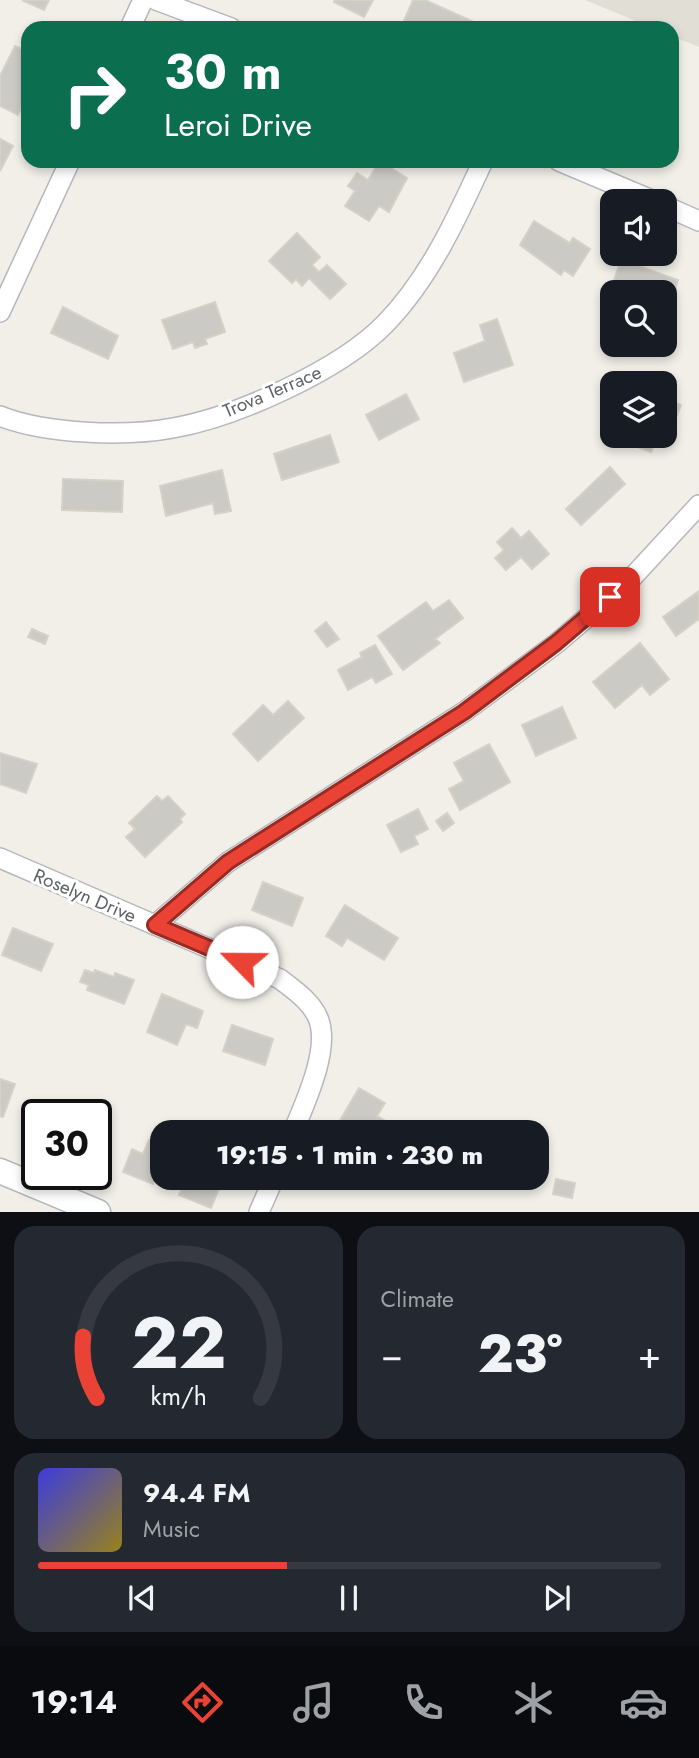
<!DOCTYPE html>
<html lang="en">
<head>
<meta charset="utf-8">
<style>
	body { margin:0; font-family:Jost,sans-serif; background:#242831; color:#f1f3f6; height:100vh; display:flex; flex-direction:column; font-size:26px; white-space:nowrap }
	* { box-sizing:border-box; margin:0 }
	p { font-size:23px; color:#9ea1a6 }
	.icon { flex:none; width:38px; height:38px; fill:none; stroke:currentColor; stroke-width:2; stroke-linecap:round; stroke-linejoin:round }
	.map { position:relative; height:1212px; overflow:hidden }
	.panel { display:flex; flex-direction:column; gap:14px; padding:14px; background:#0d0f14; flex:1 }
	.panel>* { flex:none }
	.banner { position:absolute; left:21px; top:21px; width:658px; height:147px; border-radius:21px; box-shadow:0 4px 10px #0003; background:#0b6e4f; color:#fff; overflow:hidden }
	.fabs { position:absolute; left:600px; top:189px; display:grid; gap:14px }
	.fabs a { display:grid; place-items:center; width:77px; height:77px; border-radius:14px; background:#171b24; box-shadow:0 4px 10px #0003; font-size:35px }
	.speed { position:absolute; left:21px; top:1099px; display:flex; gap:14px; font-size:35px; font-weight:700; text-align:center }
	.speed>* { display:grid; place-content:center; width:91px; height:91px; border-radius:50%; background:#171b24; box-shadow:0 4px 10px #0003; line-height:1 }
	.speed .limit { border:4px solid #111; border-radius:10px; background:#fff; color:#111 }
	.pin { position:absolute; display:grid; place-items:center; width:60px; height:60px; color:#fff; margin:-30px; border-radius:14px; box-shadow:0 4px 10px #0006 }
	.me { position:absolute; width:77px; margin:-38px; rotate:293deg; stroke-linejoin:round; filter:drop-shadow(0 0 5px #0008) }
	.turn { display:flex; align-items:center; gap:24px; height:147px; padding:0 28px; font-size:32px }
	.turn .icon { width:91px; height:91px; stroke-width:2.5 }
	.turn b { display:block; font-size:49px; line-height:60px }
	.big { font-size:52px; font-weight:800; line-height:1.1 }
	.panel .card { flex:1; display:flex; flex-direction:column; justify-content:center; gap:10px; min-width:0; padding:0 24px; border-radius:21px; background:#242831 }
	.panel .dial { align-items:center; gap:0 }
	.dial svg { height:182px; overflow:visible; fill:none; stroke:#363941; stroke-width:7; stroke-linecap:round; text-anchor:middle }
	.dial text { fill:#f1f3f6; stroke:none }
	.song { display:flex; align-items:center; gap:21px }
	.cover { width:84px; height:84px; border-radius:10px; background:linear-gradient(135deg,hsl(240 70% 55%),hsl(50 70% 35%)) }
	.played { height:7px; border-radius:4px; background:linear-gradient(90deg,#ea4335 40%,#363941 40%) }
	.keys { display:flex; justify-content:space-around; direction:ltr }
	.heat { display:flex; justify-content:space-between; align-items:center; font-size:38px; direction:ltr }
	.panel .tiles { flex:1; display:grid; gap:14px; grid-template-columns:1fr 1fr }
	.card:last-child { grid-column:span 2 }
	.trip { position:absolute; left:150px; top:1120px; width:399px; height:70px; border-radius:21px; background:#171b24; box-shadow:0 4px 10px #0003; font-weight:800; line-height:70px; text-align:center }
	.menu { display:flex; height:112px; justify-content:space-around; align-items:center; background:#090b0e; color:#9ea1a6 }
	.menu .icon { width:49px; height:49px }
	.menu .active { color:#ea4335 }
	.menu b { font-size:32px; color:#f1f3f6 }
	.map>svg:first-child { display:block }
	.education { fill:#e1ded6 }
	.building { fill:#cccac5; stroke:#d6d1c6; stroke-width:2 }
	.lines { fill:none; stroke-linecap:round; stroke-linejoin:round }
	.minor-casing { stroke:#b5b8bc; stroke-width:22 }
	.tertiary-casing { stroke:#b5b8bc; stroke-width:27 }
	.minor { stroke:#fff; stroke-width:19 }
	.tertiary { stroke:#fff; stroke-width:24 }
	.route-casing { stroke:#982c22; stroke-width:18 }
	.route { stroke:#ea4335; stroke-width:12 }
	.labels { text-anchor:middle; stroke-width:6; stroke-linejoin:round; paint-order:stroke }
	.street-label { font-size:19px; fill:#5f6368; stroke:#fff }
</style>
</head>
<body>
<div class="map">
<svg width="699" height="1212" viewBox="0 0 699 1212">
	<rect width="100%" height="100%" fill="#f1efe8"/>
	<polygon class="education" points="585,0 699,0 699,47 672,36 672,28 653,28"/>
	<g class="building">
		<polygon points="22,0 49,0 44,10"/>
		<polygon points="335,0 373,0 364,17 334,2"/>
		<polygon points="413,0 425,0 487,28 401,28"/>
		<polygon points="15,46 28,52 25,93 28,95 18,115 0,106 0,76"/>
		<polygon points="0,139 13,146 0,171"/>
		<polygon points="380,161 407,178 389,212 379,206 369,221 345,206 355,191 348,186 357,173 368,180"/>
		<polygon points="534,221 570,243 573,238 590,249 573,276 564,270 561,275 520,245"/>
		<polygon points="297,233 320,257 312,265 319,272 327,265 346,284 330,299 309,278 302,286 296,279 292,283 269,261"/>
		<polygon points="623,254 643,255 639,266 678,280 667,313 665,292 630,292 612,286"/>
		<polygon points="215,302 225,332 205,339 207,344 195,348 193,342 173,349 162,320"/>
		<polygon points="63,307 118,336 108,359 51,333"/>
		<polygon points="497,319 513,365 464,382 454,353 485,341 480,325"/>
		<polygon points="406,394 419,419 379,440 366,415"/>
		<polygon points="665,399 681,405 664,447 655,443 651,452 629,444 632,436 665,436"/>
		<polygon points="330,435 339,462 282,480 274,454"/>
		<polygon points="610,467 625,484 581,525 566,509"/>
		<polygon points="222,470 231,511 215,514 213,503 166,516 160,486"/>
		<polygon points="63,479 123,481 122,512 62,510"/>
		<polygon points="512,528 521,538 529,531 549,554 532,569 521,557 506,570 495,558 504,550 497,542"/>
		<polygon points="699,591 699,619 676,636 663,617"/>
		<polygon points="449,600 463,618 435,639 440,643 403,670 378,636 426,602 433,611"/>
		<polygon points="326,622 339,639 327,647 315,631"/>
		<polygon points="32,629 48,636 45,644 28,637"/>
		<polygon points="640,643 669,679 650,695 642,685 615,708 593,682"/>
		<polygon points="375,645 392,674 376,683 372,677 348,690 338,670 362,657 360,653"/>
		<polygon points="288,701 304,718 258,761 233,734 263,705 273,715"/>
		<polygon points="562,707 576,738 536,756 522,725"/>
		<polygon points="489,744 510,782 460,810 449,789 464,781 454,763"/>
		<polygon points="0,753 37,764 26,793 0,784"/>
		<polygon points="157,796 162,801 168,796 185,814 180,819 182,822 145,857 126,837 135,829 129,823"/>
		<polygon points="418,809 428,829 414,836 418,844 401,852 387,825"/>
		<polygon points="447,813 454,823 443,831 436,821"/>
		<polygon points="263,882 303,898 292,926 252,910"/>
		<polygon points="345,905 398,938 384,960 347,938 342,946 326,936"/>
		<polygon points="13,928 53,944 41,971 2,955"/>
		<polygon points="85,970 94,973 95,970 114,977 115,973 134,980 124,1004 87,990 89,985 80,982"/>
		<polygon points="162,994 203,1011 197,1028 186,1024 177,1045 147,1032"/>
		<polygon points="232,1025 273,1039 265,1065 223,1051"/>
		<polygon points="0,1079 15,1084 3,1117 0,1116"/>
		<polygon points="359,1088 385,1103 377,1116 391,1124 386,1132 341,1132 335,1129"/>
		<polygon points="96,1134 103,1137 97,1149 96,1149"/>
		<polygon points="149,1140 163,1146 163,1178 169,1178 166,1186 154,1181 153,1184 123,1172 132,1149 143,1154"/>
		<polygon points="186,1178 223,1178 211,1208 179,1195"/>
		<polygon points="556,1179 575,1183 572,1198 553,1194"/>
	</g>
	<g class="lines">
		<g class="minor-casing">
			<g id="minor">
				<polyline points="156,0 231,28"/>
				<polyline points="130,28 143,0"/>
				<polyline points="559,161 654,201"/>
				<polyline points="665,206 699,221"/>
				<polyline points="0,312 70,161"/>
				<path d="M0,416c45,18 125,21 173,12 63,-11 167,-58 212,-104 44,-45 72,-106 98,-163"/>
				<path d="M0,858l280,121c14,11 31,22 38,39 13,30 -13,85 -25,114"/>
				<polyline points="155,925 228,862 464,712 557,643 628,582 699,505"/>
				<polyline points="259,1212 274,1178"/>
			</g>
		</g>
		<g class="tertiary-casing">
			<polyline id="tertiary" points="0,1171 98,1212"/>
		</g>
		<use href="#minor" class="minor"/>
		<use href="#tertiary" class="tertiary"/>
	</g>
	<g class="lines">
		<g class="route-casing">
			<polyline id="route" points="242,962 155,925 228,862 464,712 556,643 610,597"/>
		</g>
		<use href="#route" class="route"/>
	</g>
	<g class="labels">
		<g class="street-label">
			<text transform="translate(272 391) rotate(-23)" y="7">Trova Terrace</text>
			<text transform="translate(85 895) rotate(23)" y="7">Roselyn Drive</text>
		</g>
	</g>
</svg>
<div class="fabs">
<a><svg class="icon" aria-label="sound" viewBox="0 0 24 24"><path d="M4 9h4l5-4v14l-5-4H4zM17 9q2 3 0 6"/></svg></a>
<a><svg class="icon" aria-label="search" viewBox="0 0 24 24"><circle cx="10" cy="10" r="6"/><path d="M15 15l6 6"/></svg></a>
<a><svg class="icon" aria-label="layers" viewBox="0 0 24 24"><path d="M12 4l9 5-9 5-9-5zM3 14l9 5 9-5"/></svg></a>
</div>
<div class="speed"><div class="limit">30</div></div>
<div class="pin" style="left:610px;top:597px;background:#d93025"><svg class="icon" aria-label="arrive" viewBox="0 0 24 24"><path d="M6 21V4h12l-3 4 3 4H6"/></svg></div>
<svg class="me" style="left:242px;top:962px" viewBox="-20 -20 40 40"><circle r="19" fill="#fff"/><path d="M0-13L10 11 0 6-10 11z" fill="#ea4335"/></svg>
<div class="trip">19:15 · 1 min · 230 m</div>
<div class="banner">
<div class="turn"><svg class="icon" aria-label="right" viewBox="0 0 24 24"><path d="M7 20v-9h11M14 6l5 5-5 5"/></svg><div><b>30 m</b>Leroi Drive</div></div>
</div>
</div>
<section class="panel">
<div class="tiles">
<div class="card dial"><svg viewBox="0 0 100 80">
<path d="M14 69A42 42 0 1 1 86 69"/>
<path d="M14 69A42 42 0 0 1 8 42" stroke="#ea4335"/>
<text x="50" y="56" font-size="32" font-weight="700">22</text>
<text x="50" y="72" font-size="11">km/h</text>
</svg></div>
<div class="card"><p>Climate</p>
<div class="heat"><a>−</a><b class="big">23°</b><a>+</a></div>
</div>
<div class="card">
<div class="song"><i class="cover"></i><div><b>94.4 FM</b><p>Music</p></div></div>
<div class="played"></div>
<div class="keys"><svg class="icon" aria-label="previous" viewBox="0 0 24 24"><path d="M18 5L8 12l10 7zM5 5v14"/></svg><svg class="icon" aria-label="pause" viewBox="0 0 24 24"><path d="M8 5v14M16 5v14"/></svg><svg class="icon" aria-label="next" viewBox="0 0 24 24"><path d="M6 5l10 7-10 7zM19 5v14"/></svg></div>
</div>
</div>
</section>
<nav class="menu">
<b>19:14</b>
<svg class="icon active" aria-label="directions" viewBox="0 0 24 24"><path d="M12 3l9 9-9 9-9-9zM9 14v-3h6M13 9l2 2-2 2"/></svg>
<svg class="icon" aria-label="music" viewBox="0 0 24 24"><path d="M9 18V5l10-2v13"/><circle cx="6" cy="18" r="3"/><circle cx="16" cy="16" r="3"/></svg>
<svg class="icon" aria-label="phone" viewBox="0 0 24 24"><path d="M5 4h4l2 5-3 2q2 4 5 5l2-3 5 2v4C11 20 4 13 5 4z"/></svg>
<svg class="icon" aria-label="climate" viewBox="0 0 24 24"><path d="M12 3v18M4 7l16 10M4 17L20 7"/></svg>
<svg class="icon" aria-label="car" viewBox="0 0 24 24"><path d="M5 17H2v-5l4-1 3-4h7l3 4 3 1v5h-3M9 17h6M6 11h13"/><circle cx="7" cy="17" r="2"/><circle cx="17" cy="17" r="2"/></svg>
</nav>
</body>
</html>
